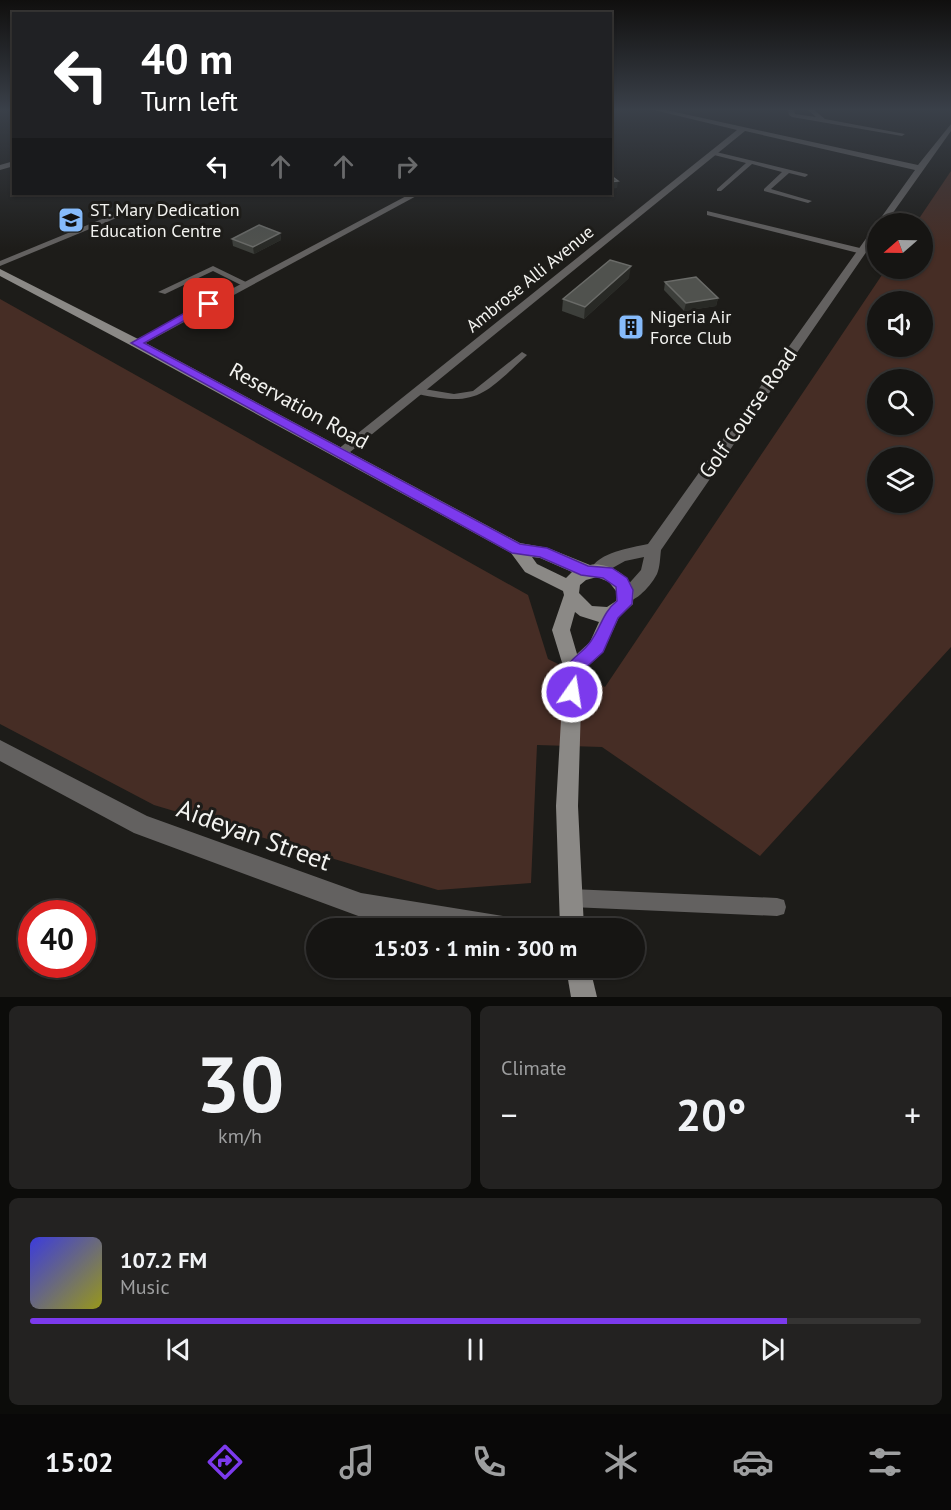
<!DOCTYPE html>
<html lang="en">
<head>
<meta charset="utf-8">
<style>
	body { margin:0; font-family:"PT Sans",sans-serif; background:#232221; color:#f1f3f6; height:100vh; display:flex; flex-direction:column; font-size:22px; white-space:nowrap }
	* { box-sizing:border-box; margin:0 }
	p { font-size:20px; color:#9e9fa0 }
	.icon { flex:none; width:33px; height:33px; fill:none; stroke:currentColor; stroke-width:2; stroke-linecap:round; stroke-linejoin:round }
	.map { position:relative; height:997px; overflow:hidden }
	.panel { display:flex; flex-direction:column; gap:9px; padding:9px; background:#0c0c0a; flex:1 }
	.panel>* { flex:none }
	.guide { position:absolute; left:12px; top:12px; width:600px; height:183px; border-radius:0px; box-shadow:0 2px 4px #0004,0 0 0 2px #353433; background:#202124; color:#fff; overflow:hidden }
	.needle { width:39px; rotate:250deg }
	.buttons { position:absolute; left:867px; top:213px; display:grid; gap:12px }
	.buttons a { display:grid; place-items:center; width:66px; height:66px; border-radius:50%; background:#161513; box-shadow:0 2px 4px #0004,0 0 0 2px #353433; font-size:30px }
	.speed { position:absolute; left:18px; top:900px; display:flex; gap:12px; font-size:30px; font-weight:700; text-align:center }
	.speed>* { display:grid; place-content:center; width:78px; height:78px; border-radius:50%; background:#161513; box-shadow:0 2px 4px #0004,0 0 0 2px #353433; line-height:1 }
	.speed .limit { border:9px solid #d22; background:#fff; color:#111 }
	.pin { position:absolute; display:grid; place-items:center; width:51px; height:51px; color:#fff; margin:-26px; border-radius:12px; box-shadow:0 3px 9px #0006 }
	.me { position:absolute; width:66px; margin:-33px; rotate:13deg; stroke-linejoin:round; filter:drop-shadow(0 0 4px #0008) }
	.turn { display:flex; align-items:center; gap:21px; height:126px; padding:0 30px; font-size:27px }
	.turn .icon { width:78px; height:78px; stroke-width:2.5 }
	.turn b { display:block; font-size:42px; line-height:51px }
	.lanes { display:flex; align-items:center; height:57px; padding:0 30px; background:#0003; justify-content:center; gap:30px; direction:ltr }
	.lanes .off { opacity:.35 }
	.big { font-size:45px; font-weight:800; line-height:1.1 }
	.panel .card { flex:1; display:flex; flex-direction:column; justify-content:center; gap:9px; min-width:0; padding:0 21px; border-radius:9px; background:#232221 }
	.panel .dial { align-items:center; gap:0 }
	.dial b { font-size:78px; line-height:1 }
	.song { display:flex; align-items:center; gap:18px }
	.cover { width:72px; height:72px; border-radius:9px; background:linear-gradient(135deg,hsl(240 70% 55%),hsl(60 70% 35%)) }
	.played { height:6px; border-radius:3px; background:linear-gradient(90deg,#7c3aed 85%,#353433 85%) }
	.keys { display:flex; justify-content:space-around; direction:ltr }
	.heat { display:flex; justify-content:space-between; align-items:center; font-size:33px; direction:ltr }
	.panel .tiles { flex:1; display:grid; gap:9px; grid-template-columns:1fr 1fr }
	.card:last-child { grid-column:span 2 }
	.trip { position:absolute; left:306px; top:918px; width:339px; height:60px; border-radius:30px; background:#161513; box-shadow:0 2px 4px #0004,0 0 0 2px #353433; font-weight:800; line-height:60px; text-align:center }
	.tab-bar { display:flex; height:96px; justify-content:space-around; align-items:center; background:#090808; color:#9e9fa0 }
	.tab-bar .icon { width:42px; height:42px }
	.tab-bar .selected { color:#7c3aed }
	.tab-bar b { font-size:27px; color:#f1f3f6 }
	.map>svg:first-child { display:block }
	.green { fill:#462d25; fill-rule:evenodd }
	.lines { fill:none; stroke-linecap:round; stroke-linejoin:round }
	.lane { fill:#636160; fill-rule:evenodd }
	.street { fill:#636160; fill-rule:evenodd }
	.secondary { fill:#8b8986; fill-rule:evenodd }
	.wall { fill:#3d3f3b }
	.shaded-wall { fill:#282925 }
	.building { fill:#50524e; stroke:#6a6b68; stroke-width:1.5 }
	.route { fill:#7c3aed; stroke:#51269a; stroke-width:1.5 }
	.labels { text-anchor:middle; stroke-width:6; stroke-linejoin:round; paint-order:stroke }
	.far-poi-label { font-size:18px; fill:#f3f3f0; stroke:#1d1c19; text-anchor:start }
	.far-street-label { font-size:18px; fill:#f3f3f0; stroke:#1d1c19 }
	.street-label { font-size:21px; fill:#f3f3f0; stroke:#1d1c19 }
	.near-street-label { font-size:26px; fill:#f3f3f0; stroke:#1d1c19 }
</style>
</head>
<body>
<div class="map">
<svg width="951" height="997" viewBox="0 0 951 997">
	<rect width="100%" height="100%" fill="#1d1c19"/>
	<path class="green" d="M951,171v476l-191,209 -158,-109 -65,-2 -6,138 -93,7 -284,-85 -154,-81v-425l528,296 20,64 57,28 281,-418 36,-1v-44l-6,-1zM878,302h44v44h-44zM878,380h44v44h-44zM878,458h44v44h-44z"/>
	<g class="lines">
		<g class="lane">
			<polygon points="788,110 794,110 795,114 816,117 808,110 814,110 825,119 905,134 902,136 792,117 789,115"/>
			<polygon points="712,151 807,174 808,175 805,177 789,173 771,189 812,201 808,203 764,191 764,189 782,172 752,164 721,191 717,191 717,189 746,163 710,154 709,153"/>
			<polygon points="124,210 131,212 0,266 0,261"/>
			<polygon points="707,211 864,249 865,251 858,253 707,215"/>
			<polygon points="213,266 250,284 243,286 213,271 165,294 158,292"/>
			<path d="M522,352l5,3 -2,2c-41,38 -49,50 -107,37l-5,-3 5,-3 36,6 19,-3z"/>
			<polygon points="571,889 777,898 784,900 786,907 784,914 777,916 571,907 564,905 562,898 564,891"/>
		</g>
		<g class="street">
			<path d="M654,110h12l252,55 33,-41v7l-66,93h-7v11l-217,315c-1,8 -1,17 -4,24 -6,12 -24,32 -37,28l-3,-5 24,-27 3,-13 -19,4 -27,15 -6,-1 -2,-5c9,-18 40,-22 58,-26l267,-374 -170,-39 -401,326 -5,2 -7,-5 405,-324z"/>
			<polygon points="14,161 14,166 0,170 0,165"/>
			<polygon points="410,194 420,194 140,346 132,346 130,343"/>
			<polygon points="0,740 147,816 361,893 503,916 511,920 515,928 433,928 361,917 134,833 0,761"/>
		</g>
		<g class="secondary">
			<path d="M0,269l140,71 380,203 28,5 42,17c15,-3 39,8 43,25 1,4 0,10 0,14l-14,13 -16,35 -21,20 -4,134 6,122h-24l-4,-122 8,-137 -12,-39 12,-35 -1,-4 -38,-19 -14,-19 -379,-207 -132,-70zM532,557l8,1 32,14 -6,6 -29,-14zM597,577l12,5 7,9v10l-9,6 -15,-1 -13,-13 1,-8 6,-5zM575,612l5,4 19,6 -9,20 -13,12 -7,-24z"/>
			<polygon points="566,968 590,968 597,997 571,997"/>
		</g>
	</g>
	<g class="wall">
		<polygon points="280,233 281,240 254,254 233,246 232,239"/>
		<polygon points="629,278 584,319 562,311 563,299"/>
		<polygon points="665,282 718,298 716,306 684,311 664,290"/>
	</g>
	<g class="shaded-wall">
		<polygon points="618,181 617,188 610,189 610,182"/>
		<polygon points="280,233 281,240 254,254 253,247"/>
		<polygon points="631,266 629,278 584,319 585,307"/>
		<polygon points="718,298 716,306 684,311 686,303"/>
	</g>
	<g class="building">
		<polygon points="610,175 618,181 610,182"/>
		<polygon points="259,225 280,233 253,247 232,239"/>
		<polygon points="610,260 631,266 585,307 563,299"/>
		<polygon points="696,277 718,298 686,303 665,282"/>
	</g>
	<linearGradient id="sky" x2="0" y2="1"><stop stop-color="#100f0e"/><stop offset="0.44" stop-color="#3a4049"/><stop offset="1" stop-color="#3a4049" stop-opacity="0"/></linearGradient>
	<rect width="951" height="249" fill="url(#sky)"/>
	<path class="route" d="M206,301l8,3 -70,39 376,201 27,4 41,18 24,2 15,10 6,12 -1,14 -14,14 -15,34 -22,20v20l-3,5 -6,3 -6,-3c-3,-6 -2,-12 -2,-19 1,-19 17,-22 27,-37 10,-14 12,-29 26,-40l-1,-14 -13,-9 -22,-3 -41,-18 -28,-4 -381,-210z"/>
	<defs>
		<g id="school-square" transform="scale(1.35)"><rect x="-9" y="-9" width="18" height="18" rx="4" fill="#86bbfb" stroke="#1d1c19"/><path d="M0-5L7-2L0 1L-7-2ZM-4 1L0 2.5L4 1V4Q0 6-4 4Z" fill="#111"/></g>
		<g id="building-square" transform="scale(1.35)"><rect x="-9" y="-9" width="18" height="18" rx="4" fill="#86bbfb" stroke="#1d1c19"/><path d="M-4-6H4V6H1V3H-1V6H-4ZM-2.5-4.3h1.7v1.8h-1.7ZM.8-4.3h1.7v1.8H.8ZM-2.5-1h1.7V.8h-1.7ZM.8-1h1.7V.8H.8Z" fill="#111"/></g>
	</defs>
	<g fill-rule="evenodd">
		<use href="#school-square" x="71" y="220"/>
		<use href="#building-square" x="631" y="327"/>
	</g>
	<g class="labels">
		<g class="far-poi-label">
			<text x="90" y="216">ST. Mary Dedication<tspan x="90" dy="21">Education Centre</tspan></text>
			<text x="650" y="323">Nigeria Air<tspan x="650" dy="21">Force Club</tspan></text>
		</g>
		<g class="far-street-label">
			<text transform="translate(530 279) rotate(-39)" y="6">Ambrose Alli Avenue</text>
		</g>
		<g class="street-label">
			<text transform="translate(299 406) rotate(29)" y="7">Reservation Road</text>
			<text transform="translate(748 413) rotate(-55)" y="7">Golf Course Road</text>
		</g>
		<g class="near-street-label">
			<text transform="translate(254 835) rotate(20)" y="9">Aideyan Street</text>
		</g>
	</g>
</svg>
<div class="buttons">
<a><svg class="needle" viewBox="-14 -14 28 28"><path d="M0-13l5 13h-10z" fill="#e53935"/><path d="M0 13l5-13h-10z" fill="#9e9fa0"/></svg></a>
<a><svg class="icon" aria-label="sound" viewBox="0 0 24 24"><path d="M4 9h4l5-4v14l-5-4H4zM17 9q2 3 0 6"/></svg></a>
<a><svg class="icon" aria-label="search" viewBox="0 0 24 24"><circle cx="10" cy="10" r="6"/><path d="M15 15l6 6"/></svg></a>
<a><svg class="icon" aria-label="layers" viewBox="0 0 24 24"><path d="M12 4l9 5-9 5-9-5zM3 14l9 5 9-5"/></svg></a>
</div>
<div class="speed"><div class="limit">40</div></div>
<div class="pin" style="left:209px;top:304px;background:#d93025"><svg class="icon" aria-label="arrive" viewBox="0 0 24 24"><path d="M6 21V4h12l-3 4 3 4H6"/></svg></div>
<svg class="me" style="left:572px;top:692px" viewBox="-20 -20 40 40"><circle r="17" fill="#7c3aed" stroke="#fff" stroke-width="3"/><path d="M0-11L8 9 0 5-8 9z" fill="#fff"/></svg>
<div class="trip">15:03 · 1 min · 300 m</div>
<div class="guide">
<div class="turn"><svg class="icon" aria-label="left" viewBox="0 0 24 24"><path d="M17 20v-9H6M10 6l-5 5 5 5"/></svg><div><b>40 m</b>Turn left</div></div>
<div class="lanes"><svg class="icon" aria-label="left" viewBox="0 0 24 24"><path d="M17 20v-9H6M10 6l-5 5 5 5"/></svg><svg class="icon off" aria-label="ahead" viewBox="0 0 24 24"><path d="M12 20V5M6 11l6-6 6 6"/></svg><svg class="icon off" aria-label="ahead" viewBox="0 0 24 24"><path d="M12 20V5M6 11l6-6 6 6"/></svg><svg class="icon off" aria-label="right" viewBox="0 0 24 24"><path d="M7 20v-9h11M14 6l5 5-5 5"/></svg></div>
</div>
</div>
<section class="panel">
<div class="tiles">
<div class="card dial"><b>30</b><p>km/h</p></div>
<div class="card"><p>Climate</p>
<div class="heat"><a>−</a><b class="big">20°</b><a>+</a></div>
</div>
<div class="card">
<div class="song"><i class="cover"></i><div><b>107.2 FM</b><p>Music</p></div></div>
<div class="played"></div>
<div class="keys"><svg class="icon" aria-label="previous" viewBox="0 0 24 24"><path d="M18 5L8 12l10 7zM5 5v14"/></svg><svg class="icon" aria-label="pause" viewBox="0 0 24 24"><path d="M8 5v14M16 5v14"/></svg><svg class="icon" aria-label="next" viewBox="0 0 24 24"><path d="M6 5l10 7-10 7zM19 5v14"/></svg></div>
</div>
</div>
</section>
<nav class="tab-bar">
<b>15:02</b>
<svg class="icon selected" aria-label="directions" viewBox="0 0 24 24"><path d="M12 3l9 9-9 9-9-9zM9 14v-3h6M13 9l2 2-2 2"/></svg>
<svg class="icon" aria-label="music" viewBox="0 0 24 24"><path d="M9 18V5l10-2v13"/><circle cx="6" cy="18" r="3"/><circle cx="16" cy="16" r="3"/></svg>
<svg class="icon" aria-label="phone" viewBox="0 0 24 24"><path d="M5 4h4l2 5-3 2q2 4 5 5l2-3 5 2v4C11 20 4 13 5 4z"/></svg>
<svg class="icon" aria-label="climate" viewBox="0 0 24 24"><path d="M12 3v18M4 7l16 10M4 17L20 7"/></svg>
<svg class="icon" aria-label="car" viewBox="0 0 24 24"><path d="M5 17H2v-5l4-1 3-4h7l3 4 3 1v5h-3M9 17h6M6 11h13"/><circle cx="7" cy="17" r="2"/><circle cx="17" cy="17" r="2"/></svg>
<svg class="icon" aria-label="filters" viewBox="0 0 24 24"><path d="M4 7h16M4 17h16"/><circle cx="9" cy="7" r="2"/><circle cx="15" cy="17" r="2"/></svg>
</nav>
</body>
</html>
